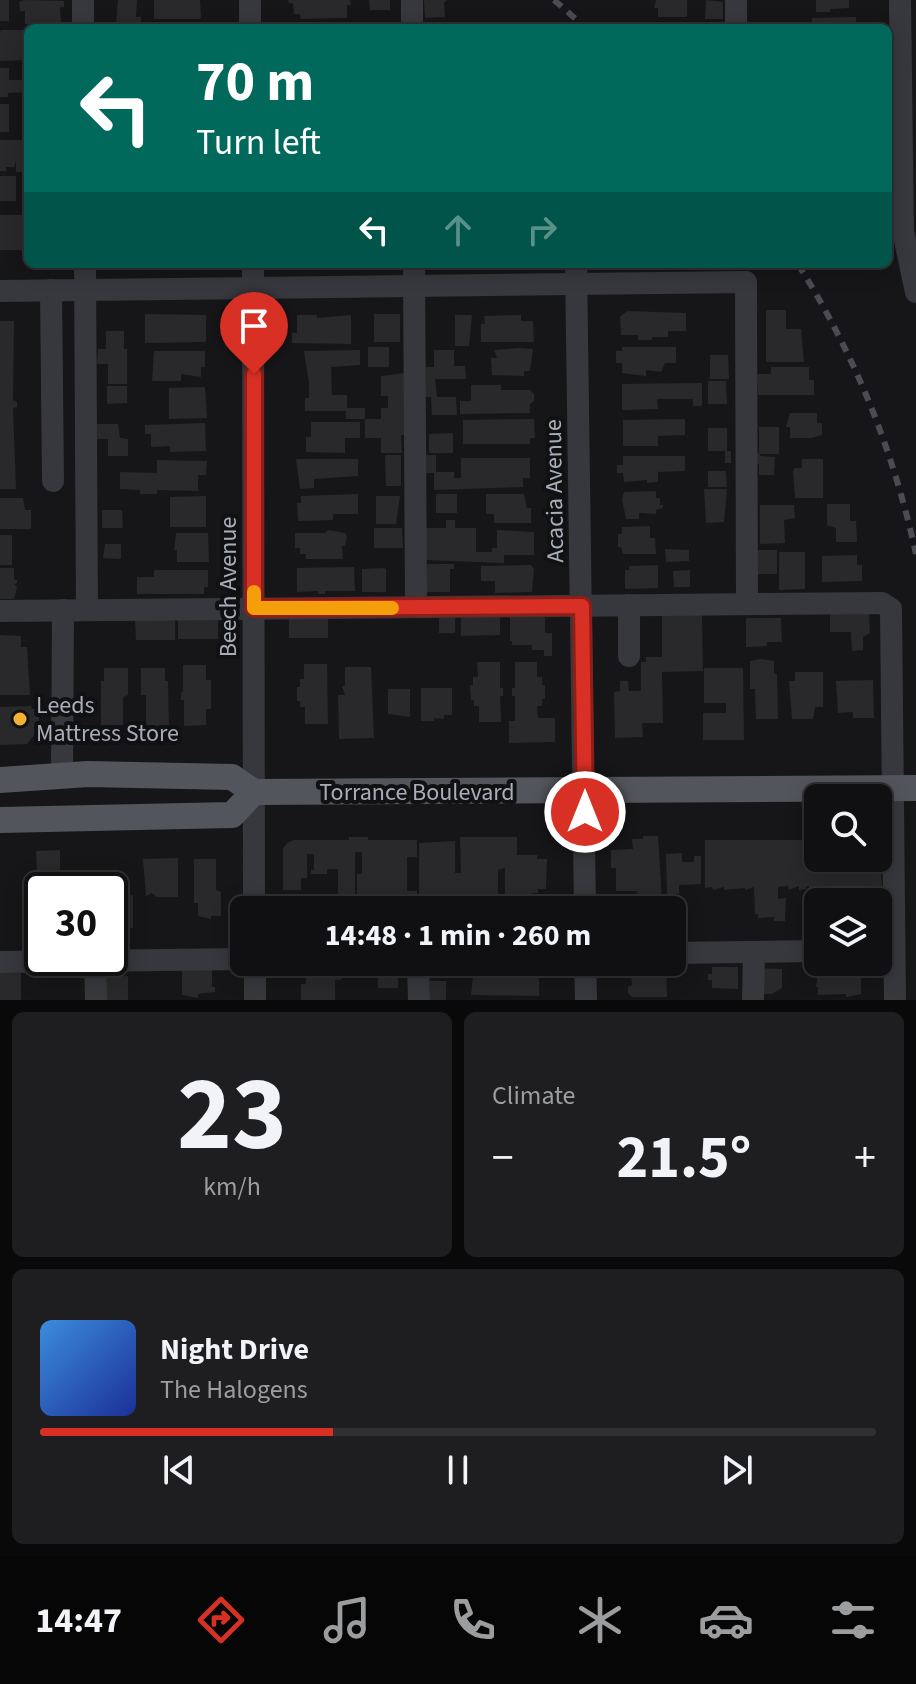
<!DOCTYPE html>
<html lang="en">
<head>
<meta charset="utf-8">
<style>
	body { margin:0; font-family:"Source Sans 3",sans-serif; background:#1e1e20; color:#f1f3f6; height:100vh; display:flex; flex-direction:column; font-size:30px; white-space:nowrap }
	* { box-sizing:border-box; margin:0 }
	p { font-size:26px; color:#9c9d9f }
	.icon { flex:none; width:44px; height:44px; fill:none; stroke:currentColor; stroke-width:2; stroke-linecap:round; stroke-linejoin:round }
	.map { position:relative; height:1000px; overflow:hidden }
	.side { display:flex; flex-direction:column; gap:12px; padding:12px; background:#09090a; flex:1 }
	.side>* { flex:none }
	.guide { position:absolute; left:24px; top:24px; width:868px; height:244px; border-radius:12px; box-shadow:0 4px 20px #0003,0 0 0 2px #303032; background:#00695c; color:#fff; overflow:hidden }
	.controls { position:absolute; left:804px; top:784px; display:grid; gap:16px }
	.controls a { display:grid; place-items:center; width:88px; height:88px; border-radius:12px; background:#101012; box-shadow:0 4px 20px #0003,0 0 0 2px #303032; font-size:40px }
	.speed { position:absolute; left:24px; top:872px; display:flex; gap:16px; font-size:40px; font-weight:700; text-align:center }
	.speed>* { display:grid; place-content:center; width:104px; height:104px; border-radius:50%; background:#101012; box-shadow:0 4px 20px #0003,0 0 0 2px #303032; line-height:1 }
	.speed .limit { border:4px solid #111; border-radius:12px; background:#fff; color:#111 }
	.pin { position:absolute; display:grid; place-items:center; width:68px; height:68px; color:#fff; margin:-82px -34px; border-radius:50% 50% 50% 0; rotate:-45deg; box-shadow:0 0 8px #0007 }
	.pin .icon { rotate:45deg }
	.me { position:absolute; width:88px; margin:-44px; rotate:0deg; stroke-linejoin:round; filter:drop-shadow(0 0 6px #0008) }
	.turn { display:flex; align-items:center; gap:28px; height:168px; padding:0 40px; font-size:36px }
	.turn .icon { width:104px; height:104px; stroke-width:2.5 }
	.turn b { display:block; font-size:56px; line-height:68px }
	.lanes { display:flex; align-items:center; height:76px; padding:0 40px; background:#0003; justify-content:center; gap:40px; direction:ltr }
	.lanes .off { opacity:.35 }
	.big { font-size:60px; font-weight:700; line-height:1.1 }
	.side .card { flex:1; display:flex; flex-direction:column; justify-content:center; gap:12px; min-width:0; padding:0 28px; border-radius:12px; background:#1e1e20 }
	.side .dial { align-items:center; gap:0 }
	.dial b { font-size:104px; line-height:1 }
	.song { display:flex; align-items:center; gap:24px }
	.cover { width:96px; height:96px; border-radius:12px; background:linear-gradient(135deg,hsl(210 70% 55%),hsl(230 70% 35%)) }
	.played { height:8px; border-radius:4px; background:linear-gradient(90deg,#d93025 35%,#303032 35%) }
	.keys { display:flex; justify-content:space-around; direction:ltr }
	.heat { display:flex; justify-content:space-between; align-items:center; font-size:44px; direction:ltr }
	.side .tiles { flex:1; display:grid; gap:12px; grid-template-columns:1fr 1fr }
	.card:last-child { grid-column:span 2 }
	.trip { position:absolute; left:230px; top:896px; width:456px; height:80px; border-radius:12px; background:#101012; box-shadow:0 4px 20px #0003,0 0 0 2px #303032; font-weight:700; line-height:80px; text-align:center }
	.tabs { display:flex; height:128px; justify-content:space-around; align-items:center; background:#060607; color:#9c9d9f }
	.tabs .icon { width:56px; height:56px }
	.tabs .selected { color:#d93025 }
	.tabs b { font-size:36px; color:#f1f3f6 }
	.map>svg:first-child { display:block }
	.building { fill:#29292c }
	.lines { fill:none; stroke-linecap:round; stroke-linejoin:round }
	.minor { stroke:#37383d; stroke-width:22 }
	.major { stroke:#53555c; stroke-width:26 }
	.rail { stroke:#4a4c52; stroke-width:6; stroke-dasharray:10 8; stroke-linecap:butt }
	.route-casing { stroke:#8d1f18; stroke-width:20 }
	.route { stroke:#d93025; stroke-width:14 }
	.slow { stroke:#f59e0b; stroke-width:14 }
	.poi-dot { fill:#f2b134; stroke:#111113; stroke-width:3 }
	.labels { text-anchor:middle; stroke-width:8; stroke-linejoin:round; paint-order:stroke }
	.street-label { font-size:24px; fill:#a8adb8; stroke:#111113 }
	.poi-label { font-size:24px; fill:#a8adb8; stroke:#111113; text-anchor:start }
</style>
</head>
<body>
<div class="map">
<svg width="916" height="1000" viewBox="0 0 916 1000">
	<rect width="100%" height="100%" fill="#161618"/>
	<g class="building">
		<rect x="0" y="0" width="9" height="21"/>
		<polygon points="24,0 64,1 64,7 60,7 61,24 25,24 25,11 20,11 19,2"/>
		<polygon points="118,0 137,0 136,17 141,17 141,24 116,25"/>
		<polygon points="154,0 200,0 201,16 200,19 154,19"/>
		<polygon points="288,0 350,0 351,5 347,5 347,18 301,19 300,14 294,14 293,3 289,3"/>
		<polygon points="369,0 390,0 390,10 370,10"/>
		<polygon points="424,0 447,0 444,3 445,17 425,18"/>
		<polygon points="656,0 687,0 687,17 658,17 658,8 654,8"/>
		<polygon points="706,0 723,2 723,19 705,19"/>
		<polygon points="816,0 849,0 849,8 830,9 830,12 816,12"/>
		<polygon points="856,17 856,28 812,28 812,18"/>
		<polygon points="684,22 720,22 720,28 669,28 669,23"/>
		<polygon points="2,30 28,30 28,60 0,61 0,31"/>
		<polygon points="0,68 9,68 9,80 28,80 28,92 8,93 8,97 0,97"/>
		<rect x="0" y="104" width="9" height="28"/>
		<polygon points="0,140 28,140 28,172 16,172 16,161 14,167 6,167 6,171 0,171"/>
		<rect x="0" y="176" width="16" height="25"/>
		<rect x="0" y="215" width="28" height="35"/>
		<polygon points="766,310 786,310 786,329 801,329 804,362 766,362"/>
		<polygon points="627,311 686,313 686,331 668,331 668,337 652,337 652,340 638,340 638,335 621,335 620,317"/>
		<polygon points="145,314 206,315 206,342 145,343"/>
		<rect x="374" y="314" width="26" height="28"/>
		<polygon points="297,315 317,315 317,318 351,315 351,344 292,343 292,333 297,333"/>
		<polygon points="455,315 472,315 469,346 455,346"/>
		<polygon points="521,315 521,321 533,321 534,342 481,342 481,324 485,324 484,316"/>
		<polygon points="0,321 14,321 13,400 17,402 17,407 13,408 16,489 0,489"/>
		<polygon points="106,331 124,331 124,349 127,349 127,384 108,384 108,364 97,364 98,349 106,349"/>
		<rect x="368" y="347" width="21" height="20"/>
		<polygon points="622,347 676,347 676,363 665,363 661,372 646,370 646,376 622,373 622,363 616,363 616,351 622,351"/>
		<polygon points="518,348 533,349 530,371 524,371 524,376 492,375 491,358 497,358 494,350"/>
		<polygon points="360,350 360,365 331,367 332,395 347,395 347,408 365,408 365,419 346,419 346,411 305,411 305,398 309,398 309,383 304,351"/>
		<polygon points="434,350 454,350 454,366 465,366 466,379 435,379 437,397 456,397 457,415 432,415 431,397 425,397 425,367 434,367"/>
		<polygon points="154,351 205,351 205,367 201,367 201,377 181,374 181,381 152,381"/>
		<polygon points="710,355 728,355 729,379 710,379"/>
		<polygon points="771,367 809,367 809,380 814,380 814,395 758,395 757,374 771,374"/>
		<polygon points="405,373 406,435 401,435 402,453 381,453 381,438 365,438 365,419 381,419 381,408 388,408 388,396 381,396 381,376"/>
		<polygon points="708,381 726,381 727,404 708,404"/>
		<polygon points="702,383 702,406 693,406 693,399 657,399 658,409 622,410 622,384"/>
		<polygon points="471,385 501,385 501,390 530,390 534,394 534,401 530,404 530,413 460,414 460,401 471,401"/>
		<polygon points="107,386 127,386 127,403 107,404"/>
		<polygon points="205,387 207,418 169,419 169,388"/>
		<polygon points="790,413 817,413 817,423 822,423 822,435 811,438 790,438 790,427 786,427"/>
		<polygon points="534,419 535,438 530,438 530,444 463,444 463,420"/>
		<polygon points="685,419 685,435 658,436 658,446 623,446 623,420"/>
		<polygon points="311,422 360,422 360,438 345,438 345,453 306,452 306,437 311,437"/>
		<polygon points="205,423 206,451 170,452 170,446 151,447 151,434 145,434 145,425"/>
		<polygon points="97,424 118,424 120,438 128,439 128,456 108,456 108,439 97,439"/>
		<polygon points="759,427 779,427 779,454 760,454 760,456 775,457 774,475 759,475 759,464 752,464 753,453 759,453"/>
		<polygon points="708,428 727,428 727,451 731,451 731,463 725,463 725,451 708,451"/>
		<polygon points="453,433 453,453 429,453 429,434"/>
		<polygon points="385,455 401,455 401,486 386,486"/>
		<polygon points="426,455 436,455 436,472 454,472 454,478 461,478 461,458 530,458 530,478 523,478 523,487 434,490 434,473 426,473"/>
		<polygon points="623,456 685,456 685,471 658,472 658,482 647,483 647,480 624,482 623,473 617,473 617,465 623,465"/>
		<polygon points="296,459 358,459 358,476 314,479 314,488 300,489"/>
		<polygon points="802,459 823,459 823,498 795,498 793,471 795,468 802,468"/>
		<polygon points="157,460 207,461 206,475 198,475 198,491 157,490 157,494 140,494 140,490 120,489 120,472 157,473"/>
		<polygon points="708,471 726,471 727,487 708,487"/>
		<polygon points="704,489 727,489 724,522 706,523"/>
		<polygon points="656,491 656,498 660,498 660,505 663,505 663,508 656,510 656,514 639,513 639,519 626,519 622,499 624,492"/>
		<polygon points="358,494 358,514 333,514 333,520 298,521 297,503 301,503 301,496"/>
		<rect x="436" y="494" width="21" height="19"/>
		<polygon points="486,494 524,494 527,508 531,508 531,523 494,523 494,514 486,514"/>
		<polygon points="206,496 206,527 170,527 170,497"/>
		<polygon points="376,496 400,496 396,524 376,524"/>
		<polygon points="0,498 23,498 25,510 31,510 31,529 0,529"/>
		<polygon points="827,504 850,504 850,521 856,521 857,542 836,542 836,528 827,525"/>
		<polygon points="760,505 794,505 795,518 784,520 785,543 760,544"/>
		<polygon points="102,510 122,510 123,528 102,528"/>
		<polygon points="446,520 455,520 455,528 476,528 476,552 492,552 492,548 497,548 497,530 534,532 534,555 504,555 504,563 425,560 426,528 446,528"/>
		<polygon points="650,526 650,538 655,538 656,554 623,554 621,547 618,547 618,534 622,534 622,527"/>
		<polygon points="374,528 402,528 403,548 374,548"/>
		<polygon points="328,530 345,533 347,536 345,546 342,546 343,559 306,559 306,554 300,554 300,548 295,548 295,533 325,533"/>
		<polygon points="176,533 208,533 209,562 177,562 177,550 174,550"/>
		<rect x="0" y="535" width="12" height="30"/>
		<polygon points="105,544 121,544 121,559 103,558"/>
		<polygon points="665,549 689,550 689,561 666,562"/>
		<polygon points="754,550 777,550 777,574 755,574"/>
		<polygon points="779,552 805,552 805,589 779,590"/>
		<polygon points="857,555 857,565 862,565 862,581 822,582 822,556"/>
		<polygon points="425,564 454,564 454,569 450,569 450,592 425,592"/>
		<polygon points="531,565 534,569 532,592 495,593 495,581 481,581 481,566"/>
		<polygon points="658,565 658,588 625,589 625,570 629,570 629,566"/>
		<polygon points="354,567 355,591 325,591 325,594 318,594 318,591 297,592 297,568"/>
		<polygon points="0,568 14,568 14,580 17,580 17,583 14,584 17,587 14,599 0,599"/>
		<polygon points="384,568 386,569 386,592 362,592 362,569"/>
		<polygon points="154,570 208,570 208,587 204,587 204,594 137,594 137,577 154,577"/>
		<polygon points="690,570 690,587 674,587 673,571"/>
		<polygon points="662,611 702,612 703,671 662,672 663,723 642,723 643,737 615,738 614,692 620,691 620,681 628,681 629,691 641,691 641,662 646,662 646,657 662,657"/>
		<polygon points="869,612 870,633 863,637 863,650 852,651 851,632 830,632 830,615 833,613"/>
		<polygon points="500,616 500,635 461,636 461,617"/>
		<polygon points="510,616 545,616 545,633 552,633 552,656 544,656 544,650 532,650 532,645 512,645 512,641 510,641"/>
		<rect x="439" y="617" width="16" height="16"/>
		<polygon points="328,618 328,638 289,638 289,619"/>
		<polygon points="746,618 781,618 782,642 767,642 767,646 746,647"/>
		<polygon points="135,620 175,620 175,640 136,640"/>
		<rect x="178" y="620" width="40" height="19"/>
		<polygon points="0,635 21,636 21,647 27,647 30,695 0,695"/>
		<polygon points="760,659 774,661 774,674 777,674 778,719 756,719 755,689 750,689 750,661"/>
		<polygon points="477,662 500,662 500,688 503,688 503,696 500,696 501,722 479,722 479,706 474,706 474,700 471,700 470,685 473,685 473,677 478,677"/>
		<polygon points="515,662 537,662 537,677 542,677 542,685 545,685 545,699 542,699 542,706 537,706 538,718 555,718 555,742 509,743 509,721 515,721 515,696 512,696 512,688 515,688"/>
		<polygon points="304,664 327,664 328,724 305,724 305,707 300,707 300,701 297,701 297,687 300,687 300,679 304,679"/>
		<polygon points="183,665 206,665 206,680 211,680 211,709 206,709 206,725 184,726 184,700 181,700 181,692 183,692"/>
		<polygon points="345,667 371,667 374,738 339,739 338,695 345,695 342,686 345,686"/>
		<polygon points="104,668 128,668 128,695 123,697 123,725 101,725 101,681 104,681"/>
		<polygon points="141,668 165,668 165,681 168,681 169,727 146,725 146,695 141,695"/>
		<polygon points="704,668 743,668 744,740 703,740 703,713 726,713 726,703 704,703"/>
		<polygon points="795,672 823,672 823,707 815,707 813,719 792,719 789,681 795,681"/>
		<polygon points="873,680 874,718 853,718 853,712 838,713 836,681"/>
		<polygon points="421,688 452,688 452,715 444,715 444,719 434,718 434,721 421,721"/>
		<polygon points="388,689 410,689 410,717 388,714"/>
		<polygon points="31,706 32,709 39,708 39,729 27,744 0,745 0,707"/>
		<polygon points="643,836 658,836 662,899 638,899 637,891 616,891 616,868 611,868 611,850 633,849 632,839 643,839"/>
		<polygon points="349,837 368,837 368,840 417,840 417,857 407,857 407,891 417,891 417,910 357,910 357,874 362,874 362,852 355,852 355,910 338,910 338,869 327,869 327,874 311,874 311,870 314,870 314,854 307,854 307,878 301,878 301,890 283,890 283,849 287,843 294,840 349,840"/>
		<polygon points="460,837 517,837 517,855 537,855 537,859 547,859 546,889 538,889 538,893 532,893 532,910 505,910 505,868 498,870 498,908 465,908 461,901 419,901 419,843 455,841 455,873 461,873"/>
		<polygon points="705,840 818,840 818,858 880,858 882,887 828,889 828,886 825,886 825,888 816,886 816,889 809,889 809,886 806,886 806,889 799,890 799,886 789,890 788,886 778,887 778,899 786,898 785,921 774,921 774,917 758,918 758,914 755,914 754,887 745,890 745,888 724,890 724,887 713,890 712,887 705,888"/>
		<polygon points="60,850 60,872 37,873 36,851"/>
		<polygon points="682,853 682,862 694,862 694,856 701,856 701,884 679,885 679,894 667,894 666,854"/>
		<polygon points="178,858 178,897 157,897 152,893 146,896 143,859"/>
		<polygon points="194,859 216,859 216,890 221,892 221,916 211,916 211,919 198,916 198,903 194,903"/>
		<polygon points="73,880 74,890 42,890 42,943 31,943 30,881"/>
		<rect x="110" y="895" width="23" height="33"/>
		<polygon points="654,962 654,966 666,965 667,997 632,997 628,993 628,987 632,985 630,967"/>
		<polygon points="861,964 861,994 846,997 846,994 818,995 818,987 816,987 818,973 815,973 818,965"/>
		<polygon points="530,967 530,974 539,979 539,996 471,995 473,975 497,975 497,968"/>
		<polygon points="712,967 738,967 738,989 712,988 712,980 708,980 708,974 712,974"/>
		<polygon points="759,968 782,969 782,988 772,994 759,994"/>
		<rect x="378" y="969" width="20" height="19"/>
		<polygon points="182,970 212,970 212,987 215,987 215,992 198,994 198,998 182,995"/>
		<polygon points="311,970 341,970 341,980 335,980 335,1000 301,1000 301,984 306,984 306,972"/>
		<rect x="0" y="973" width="21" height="27"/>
		<polygon points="128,976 128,1000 106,1000 106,977"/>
		<rect x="430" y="981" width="16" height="19"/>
	</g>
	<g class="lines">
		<g class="minor">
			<polyline points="83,0 83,28"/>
			<polyline points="250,0 250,28"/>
			<polyline points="412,0 412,28"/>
			<polyline points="736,0 736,28"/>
			<polyline points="900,0 903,231 916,292"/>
			<polyline points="85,264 87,610"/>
			<polyline points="253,264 254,910"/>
			<polyline points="414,264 416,607"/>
			<polyline points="576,264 585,910"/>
			<polyline points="51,290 53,481"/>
			<polyline points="0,291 746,282 747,604"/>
			<polyline points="629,605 629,656"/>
			<polyline points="0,611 882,603 891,609 895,1000"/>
			<polyline points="62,775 63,610"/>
			<polyline points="672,953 818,951"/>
			<polyline points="95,961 96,1000"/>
			<polyline points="0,962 244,959"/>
			<polyline points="255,962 255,1000"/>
			<polyline points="418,962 419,1000"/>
			<polyline points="585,962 586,1000"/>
			<polyline points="753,1000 754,953"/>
		</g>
		<g class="major">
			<polyline points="0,780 88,774 232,777 254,792 916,788"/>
			<polyline points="0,820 232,815 254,792"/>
		</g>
		<g class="rail">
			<polyline points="554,0 586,28"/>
			<path d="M798,264c57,91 95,185 118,290"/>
		</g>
	</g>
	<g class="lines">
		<g class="route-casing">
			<polyline id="route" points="254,374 254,608 582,606 585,812"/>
		</g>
		<use href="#route" class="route"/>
		<polyline class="slow" points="254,592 254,608 392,608"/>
	</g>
	<circle class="poi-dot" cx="20" cy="719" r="8"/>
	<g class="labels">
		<g class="street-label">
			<text transform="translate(554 491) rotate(-91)" y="8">Acacia Avenue</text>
			<text transform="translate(228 587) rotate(-90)" y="8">Beech Avenue</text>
			<text x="417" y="800">Torrance Boulevard</text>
		</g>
		<g class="poi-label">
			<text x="36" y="713">Leeds<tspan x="36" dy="28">Mattress Store</tspan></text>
		</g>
	</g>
</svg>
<div class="controls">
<a><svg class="icon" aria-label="search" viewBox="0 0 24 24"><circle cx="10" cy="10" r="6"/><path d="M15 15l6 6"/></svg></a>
<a><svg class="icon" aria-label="layers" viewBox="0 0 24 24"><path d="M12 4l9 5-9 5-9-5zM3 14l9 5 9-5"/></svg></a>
</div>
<div class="speed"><div class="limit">30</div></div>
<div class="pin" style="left:254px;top:374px;background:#d93025"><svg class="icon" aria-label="arrive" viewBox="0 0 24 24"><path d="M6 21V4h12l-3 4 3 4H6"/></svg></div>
<svg class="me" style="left:585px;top:812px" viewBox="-20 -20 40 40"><circle r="17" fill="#d93025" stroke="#fff" stroke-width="3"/><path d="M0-11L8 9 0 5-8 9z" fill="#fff"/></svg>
<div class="trip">14:48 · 1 min · 260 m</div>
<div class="guide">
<div class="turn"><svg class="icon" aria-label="left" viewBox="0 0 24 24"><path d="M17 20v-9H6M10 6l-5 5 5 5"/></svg><div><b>70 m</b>Turn left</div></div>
<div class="lanes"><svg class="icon" aria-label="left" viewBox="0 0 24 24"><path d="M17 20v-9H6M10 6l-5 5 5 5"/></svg><svg class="icon off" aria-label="ahead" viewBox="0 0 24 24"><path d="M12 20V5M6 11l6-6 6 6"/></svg><svg class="icon off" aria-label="right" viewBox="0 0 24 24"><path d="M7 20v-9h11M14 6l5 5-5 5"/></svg></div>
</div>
</div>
<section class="side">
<div class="tiles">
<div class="card dial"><b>23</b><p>km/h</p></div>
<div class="card"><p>Climate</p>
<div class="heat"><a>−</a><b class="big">21.5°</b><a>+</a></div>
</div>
<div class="card">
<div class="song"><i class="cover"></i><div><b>Night Drive</b><p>The Halogens</p></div></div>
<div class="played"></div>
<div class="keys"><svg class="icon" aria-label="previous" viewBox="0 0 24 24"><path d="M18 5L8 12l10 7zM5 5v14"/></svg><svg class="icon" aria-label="pause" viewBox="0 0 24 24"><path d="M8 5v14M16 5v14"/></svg><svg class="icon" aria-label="next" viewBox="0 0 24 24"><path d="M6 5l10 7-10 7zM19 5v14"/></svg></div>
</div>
</div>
</section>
<nav class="tabs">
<b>14:47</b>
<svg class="icon selected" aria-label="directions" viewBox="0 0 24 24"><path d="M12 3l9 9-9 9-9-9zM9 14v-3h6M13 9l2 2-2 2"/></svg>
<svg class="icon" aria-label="music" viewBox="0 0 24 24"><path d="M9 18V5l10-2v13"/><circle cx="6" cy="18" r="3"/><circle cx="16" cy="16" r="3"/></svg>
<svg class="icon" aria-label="phone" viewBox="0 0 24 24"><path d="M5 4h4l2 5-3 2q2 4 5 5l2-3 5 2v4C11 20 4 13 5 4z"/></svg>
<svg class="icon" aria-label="climate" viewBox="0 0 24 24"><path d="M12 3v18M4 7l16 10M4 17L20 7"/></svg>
<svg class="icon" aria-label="car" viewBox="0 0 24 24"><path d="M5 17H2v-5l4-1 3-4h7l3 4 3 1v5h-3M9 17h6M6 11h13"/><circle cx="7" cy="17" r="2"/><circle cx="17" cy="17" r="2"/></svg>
<svg class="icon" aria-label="filters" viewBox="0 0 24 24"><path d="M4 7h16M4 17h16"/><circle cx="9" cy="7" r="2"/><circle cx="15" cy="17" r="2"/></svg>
</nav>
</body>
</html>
